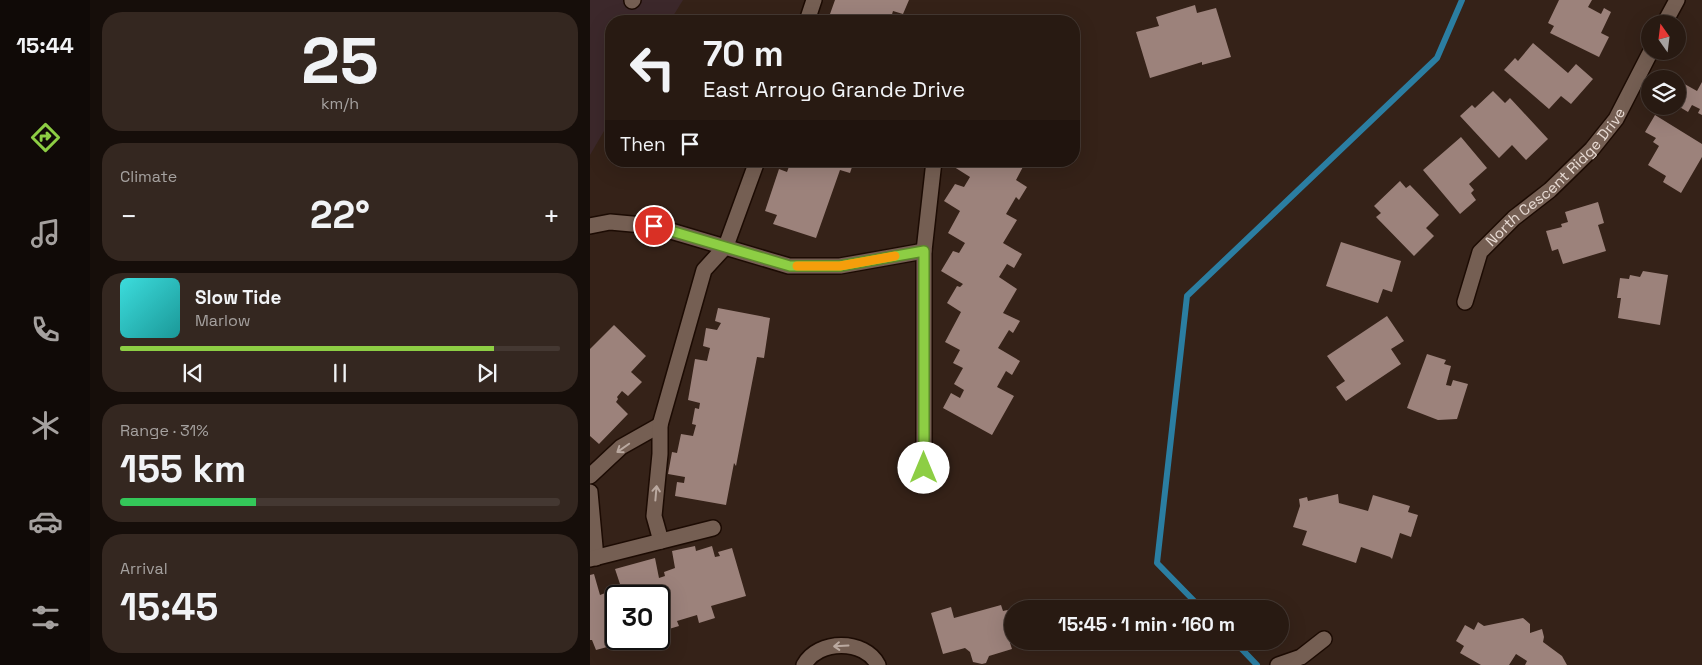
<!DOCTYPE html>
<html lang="en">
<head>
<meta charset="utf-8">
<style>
	body { margin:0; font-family:"Space Grotesk",sans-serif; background:#342720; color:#f1f3f6; height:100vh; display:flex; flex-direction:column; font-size:19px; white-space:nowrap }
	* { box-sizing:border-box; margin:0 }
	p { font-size:16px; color:#a5a19f }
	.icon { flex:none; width:28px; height:28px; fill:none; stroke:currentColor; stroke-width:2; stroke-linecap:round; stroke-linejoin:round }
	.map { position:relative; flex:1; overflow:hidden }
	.sheet { display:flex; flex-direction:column; gap:12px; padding:12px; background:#160e0a; width:500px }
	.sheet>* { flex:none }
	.banner { position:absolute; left:15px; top:15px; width:475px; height:152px; border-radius:20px; box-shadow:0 5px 20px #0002,0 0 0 1px #443832; background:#281a12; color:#f1f3f6; overflow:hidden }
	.needle { width:32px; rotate:346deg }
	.fabs { position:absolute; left:1051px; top:15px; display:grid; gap:10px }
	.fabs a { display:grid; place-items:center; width:45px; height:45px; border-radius:50%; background:#281a12; box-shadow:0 5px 20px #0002,0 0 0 1px #443832; font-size:25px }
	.speed { position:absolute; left:15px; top:585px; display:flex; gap:10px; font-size:25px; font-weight:700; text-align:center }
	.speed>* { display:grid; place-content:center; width:65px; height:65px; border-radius:50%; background:#281a12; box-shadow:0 5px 20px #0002,0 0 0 1px #443832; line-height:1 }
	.speed .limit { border:2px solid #111; border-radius:8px; background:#fff; color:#111 }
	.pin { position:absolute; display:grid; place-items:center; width:42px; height:42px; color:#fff; margin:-21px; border:2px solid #fff; border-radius:50%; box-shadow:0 1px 5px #0007 }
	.me { position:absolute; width:55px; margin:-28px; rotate:0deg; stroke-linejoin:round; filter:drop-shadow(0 0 4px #0008) }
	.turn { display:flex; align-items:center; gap:18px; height:105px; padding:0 15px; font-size:22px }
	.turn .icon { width:65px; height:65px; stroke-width:2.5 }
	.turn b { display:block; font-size:35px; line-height:42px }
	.then { display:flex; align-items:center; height:48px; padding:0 15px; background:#0003; gap:10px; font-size:19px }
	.big { font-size:38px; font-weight:600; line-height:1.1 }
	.sheet .card { flex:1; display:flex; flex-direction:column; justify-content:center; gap:8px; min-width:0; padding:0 18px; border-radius:20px; background:#342720 }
	.sheet .dial { align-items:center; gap:0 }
	.dial b { font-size:65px; line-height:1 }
	.song { display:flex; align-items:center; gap:15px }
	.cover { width:60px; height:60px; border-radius:8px; background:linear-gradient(135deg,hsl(180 70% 55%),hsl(180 70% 35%)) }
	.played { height:5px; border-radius:2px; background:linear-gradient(90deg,#8dce44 85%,#443832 85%) }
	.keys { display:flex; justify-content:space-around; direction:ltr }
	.heat { display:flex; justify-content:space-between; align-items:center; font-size:28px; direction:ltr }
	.charge { height:8px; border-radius:4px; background:linear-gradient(90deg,#34c759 31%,#443832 0) }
	.trip { position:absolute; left:414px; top:600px; width:285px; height:50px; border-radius:25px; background:#281a12; box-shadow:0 5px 20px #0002,0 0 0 1px #443832; font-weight:600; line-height:50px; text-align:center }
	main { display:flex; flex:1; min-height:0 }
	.tabs { display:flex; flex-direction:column; width:90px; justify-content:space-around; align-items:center; background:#100a07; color:#a5a19f }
	.tabs .icon { width:35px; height:35px }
	.tabs .on { color:#8dce44 }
	.tabs b { font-size:22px; color:#f1f3f6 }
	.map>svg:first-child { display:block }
	.commercial { fill:#3c282b }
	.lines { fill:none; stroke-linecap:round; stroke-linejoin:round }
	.stream { stroke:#2b7ea2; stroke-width:6 }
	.building { fill:#9c827b }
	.minor-casing { stroke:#1c0b03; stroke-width:18 }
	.minor { stroke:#755f53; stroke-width:15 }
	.oneway { stroke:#baa9a0 }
	.route-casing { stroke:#5c862c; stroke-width:12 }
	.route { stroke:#8dce44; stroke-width:9 }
	.slow { stroke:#f59e0b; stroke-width:9 }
	.labels { text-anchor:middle; stroke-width:5; stroke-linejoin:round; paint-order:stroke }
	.street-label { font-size:15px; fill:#e8dbd4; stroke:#160e09 }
</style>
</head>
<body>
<main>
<nav class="tabs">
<b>15:44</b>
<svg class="icon on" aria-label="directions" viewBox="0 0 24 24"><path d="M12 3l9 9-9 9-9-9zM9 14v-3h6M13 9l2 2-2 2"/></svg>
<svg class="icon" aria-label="music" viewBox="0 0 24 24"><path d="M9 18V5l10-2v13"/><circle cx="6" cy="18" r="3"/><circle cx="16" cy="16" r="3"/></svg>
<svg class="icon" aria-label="phone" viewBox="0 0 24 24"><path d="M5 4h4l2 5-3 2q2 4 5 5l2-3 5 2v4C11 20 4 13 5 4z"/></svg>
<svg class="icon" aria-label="climate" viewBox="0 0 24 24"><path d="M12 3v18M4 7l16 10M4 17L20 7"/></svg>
<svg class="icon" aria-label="car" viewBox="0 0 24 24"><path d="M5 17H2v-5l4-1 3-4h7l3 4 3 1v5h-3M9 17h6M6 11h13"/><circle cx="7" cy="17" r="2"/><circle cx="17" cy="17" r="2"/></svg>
<svg class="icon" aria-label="filters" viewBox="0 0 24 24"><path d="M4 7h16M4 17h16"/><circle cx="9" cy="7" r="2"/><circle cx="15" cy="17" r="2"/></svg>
</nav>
<section class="sheet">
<div class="card dial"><b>25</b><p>km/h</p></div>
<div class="card"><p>Climate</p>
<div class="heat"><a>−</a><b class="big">22°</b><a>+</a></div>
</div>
<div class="card">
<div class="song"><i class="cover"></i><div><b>Slow Tide</b><p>Marlow</p></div></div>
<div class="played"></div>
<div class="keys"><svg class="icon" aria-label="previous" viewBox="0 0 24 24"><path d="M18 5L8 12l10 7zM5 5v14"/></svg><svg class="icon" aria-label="pause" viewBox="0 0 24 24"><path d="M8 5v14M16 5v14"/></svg><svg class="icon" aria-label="next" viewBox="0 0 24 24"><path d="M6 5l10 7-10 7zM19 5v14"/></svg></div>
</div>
<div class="card"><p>Range · 31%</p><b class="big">155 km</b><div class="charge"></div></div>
<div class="card"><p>Arrival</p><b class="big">15:45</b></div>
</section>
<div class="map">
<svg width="1112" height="665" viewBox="0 0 1112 665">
	<rect width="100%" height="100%" fill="#352218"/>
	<polygon class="commercial" points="0,0 93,0 80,21 21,21 21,119 0,155"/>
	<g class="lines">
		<g class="stream">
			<polyline points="612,609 567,563 597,296 847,58 872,0"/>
			<polyline points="644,641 667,665"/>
		</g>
	</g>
	<g class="building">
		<polygon points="245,0 319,0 313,14 303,11 300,21 246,21 247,17 240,14"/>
		<polygon points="969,0 1002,0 998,7 1011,14 1014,8 1021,12 1011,33 1019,37 1009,57 960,33 964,26 958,23"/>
		<polygon points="605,5 607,13 626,8 641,57 612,65 612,62 560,78 546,32 569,26 566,17"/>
		<polygon points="943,43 978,73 986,64 1003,79 981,104 971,96 959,109 914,70 925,58 928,61"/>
		<polygon points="1091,82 1107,91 1112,82 1112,115 1108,113 1110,109 1102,105 1098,112 1088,106 1088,90"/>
		<polygon points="903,91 915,103 920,98 958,139 936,160 922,145 909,158 870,116 882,105 885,108"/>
		<polygon points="1065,115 1112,144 1112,157 1091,193 1073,182 1076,176 1058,165 1069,146 1063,142 1066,138 1055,132"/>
		<polygon points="871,137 897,168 879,184 884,190 881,193 886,200 870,214 833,170"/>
		<polygon points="201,161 264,161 260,173 250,170 226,238 183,224 187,215 175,211 189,169 197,172"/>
		<polygon points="363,161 444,161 442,167 435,163 426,180 437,187 429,200 426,197 416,214 427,220 413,243 432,254 424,268 417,264 409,277 427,289 413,313 430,321 423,333 419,330 408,348 430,361 422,375 416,371 407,387 424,396 402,435 353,408 361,393 370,398 374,390 364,384 373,368 363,363 370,350 355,342 371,312 357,303 367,286 370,287 373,284 351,271 363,251 369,253 375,243 358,233 370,211 354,201 365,184 374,187 380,177 361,165"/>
		<polygon points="810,181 816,188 820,185 849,215 836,228 844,236 824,256 786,217 791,213 784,206"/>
		<polygon points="1008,202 1014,223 1008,225 1016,251 973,264 968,249 962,251 956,231 972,227 971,224 978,222 975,212"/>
		<polygon points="751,242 811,261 802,292 793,289 788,303 736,286"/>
		<polygon points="1053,271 1078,275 1070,325 1028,318 1031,298 1027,298 1030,278 1039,279 1040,275 1050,277"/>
		<polygon points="128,308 180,318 174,358 167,357 146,466 144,463 136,505 85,496 87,482 94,483 95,477 78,474 82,452 87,453 91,434 103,436 106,425 102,424 105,408 109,409 110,403 98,400 105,359 117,361 120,348 113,346 116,328 127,330 131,323 125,321"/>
		<polygon points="797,316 814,341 801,349 811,364 756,401 746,387 755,381 737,356"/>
		<polygon points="24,325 56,356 41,372 52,382 38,396 32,391 27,397 28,399 26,402 38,414 9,444 0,436 0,349"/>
		<polygon points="837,354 856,360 854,364 861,366 856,385 861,386 863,380 878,384 867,419 848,420 817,408"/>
		<polygon points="748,494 749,503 778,511 783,495 820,506 818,512 828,515 821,537 810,533 802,559 800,557 771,547 766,563 712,545 717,531 703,527 710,506 709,499 717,497 718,501"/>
		<polygon points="105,546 106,551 122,546 125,557 130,556 128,552 142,548 156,596 121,606 125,618 109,623 107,615 87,621 89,626 69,632 69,596 26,596 26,639 31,639 32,643 6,650 2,640 0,640 0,575 4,574 10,595 18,592 17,587 30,584 25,569 65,558 69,578 75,576 74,572 85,568 82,551"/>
		<polygon points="411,605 413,611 422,609 422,643 420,643 422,649 399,656 396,663 392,664 383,662 380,652 375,648 353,654 341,613 361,607 364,618"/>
		<polygon points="933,618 940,624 940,633 952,629 954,637 953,642 972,656 977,665 935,665 937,661 926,654 919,665 891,665 870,653 874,646 866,641 875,625 884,630 888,622 894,626"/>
	</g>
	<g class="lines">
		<g class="minor-casing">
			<g id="minor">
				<polyline points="42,1 43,0"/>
				<polyline points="217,21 224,0"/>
				<polyline points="1074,24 1087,0"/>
				<polyline points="0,226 20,222 64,226 199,266 250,266 334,251"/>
				<path id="s1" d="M875,302l15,-50 34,-34 36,-28 42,-41 24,-30 35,-68"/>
				<polyline points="334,468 334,251 344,161"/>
				<polyline points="0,476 31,447 70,425"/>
				<polyline points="0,492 6,558"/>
				<polyline points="71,541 64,516 70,454 70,425 114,270 136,246 167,161"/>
				<polyline points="0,559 123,528"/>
				<path d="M214,665c14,-26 61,-26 74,0"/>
				<polyline points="688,665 711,657 734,639"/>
			</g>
		</g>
		<use href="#minor" class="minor"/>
	</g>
	<defs><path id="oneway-shaft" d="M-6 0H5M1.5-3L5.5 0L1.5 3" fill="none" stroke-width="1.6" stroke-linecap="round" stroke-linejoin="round" transform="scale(1.25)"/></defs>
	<g class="oneway">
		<use href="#oneway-shaft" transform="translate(33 448) rotate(145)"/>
		<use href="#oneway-shaft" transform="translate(66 493) rotate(-85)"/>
		<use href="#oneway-shaft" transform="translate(251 646) rotate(177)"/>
	</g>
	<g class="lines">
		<g class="route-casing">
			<polyline id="route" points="64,226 200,266 250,266 334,251 334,468"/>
		</g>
		<use href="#route" class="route"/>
		<polyline class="slow" points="207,266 250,266 305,256"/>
	</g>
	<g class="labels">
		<g class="street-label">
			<text dy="5" stroke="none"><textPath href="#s1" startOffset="159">North Cescent Ridge Drive</textPath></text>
		</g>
	</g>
</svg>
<div class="fabs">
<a><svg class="needle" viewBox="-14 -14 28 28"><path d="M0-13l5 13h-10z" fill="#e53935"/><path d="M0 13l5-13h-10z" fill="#a5a19f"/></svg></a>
<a><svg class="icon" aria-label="layers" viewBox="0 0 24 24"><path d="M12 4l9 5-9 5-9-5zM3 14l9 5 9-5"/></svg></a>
</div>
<div class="speed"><div class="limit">30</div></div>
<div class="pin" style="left:64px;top:226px;background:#d93025"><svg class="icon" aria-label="arrive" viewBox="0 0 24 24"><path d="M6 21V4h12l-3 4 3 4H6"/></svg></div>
<svg class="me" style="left:334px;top:468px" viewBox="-20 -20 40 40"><circle r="19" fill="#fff"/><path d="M0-13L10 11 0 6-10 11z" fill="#8dce44"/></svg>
<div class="trip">15:45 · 1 min · 160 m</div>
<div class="banner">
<div class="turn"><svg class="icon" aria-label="left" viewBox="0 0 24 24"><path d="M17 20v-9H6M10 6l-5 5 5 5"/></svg><div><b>70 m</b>East Arroyo Grande Drive</div></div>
<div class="then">Then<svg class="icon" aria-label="arrive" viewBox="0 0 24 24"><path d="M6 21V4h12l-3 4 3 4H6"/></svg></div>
</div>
</div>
</main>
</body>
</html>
